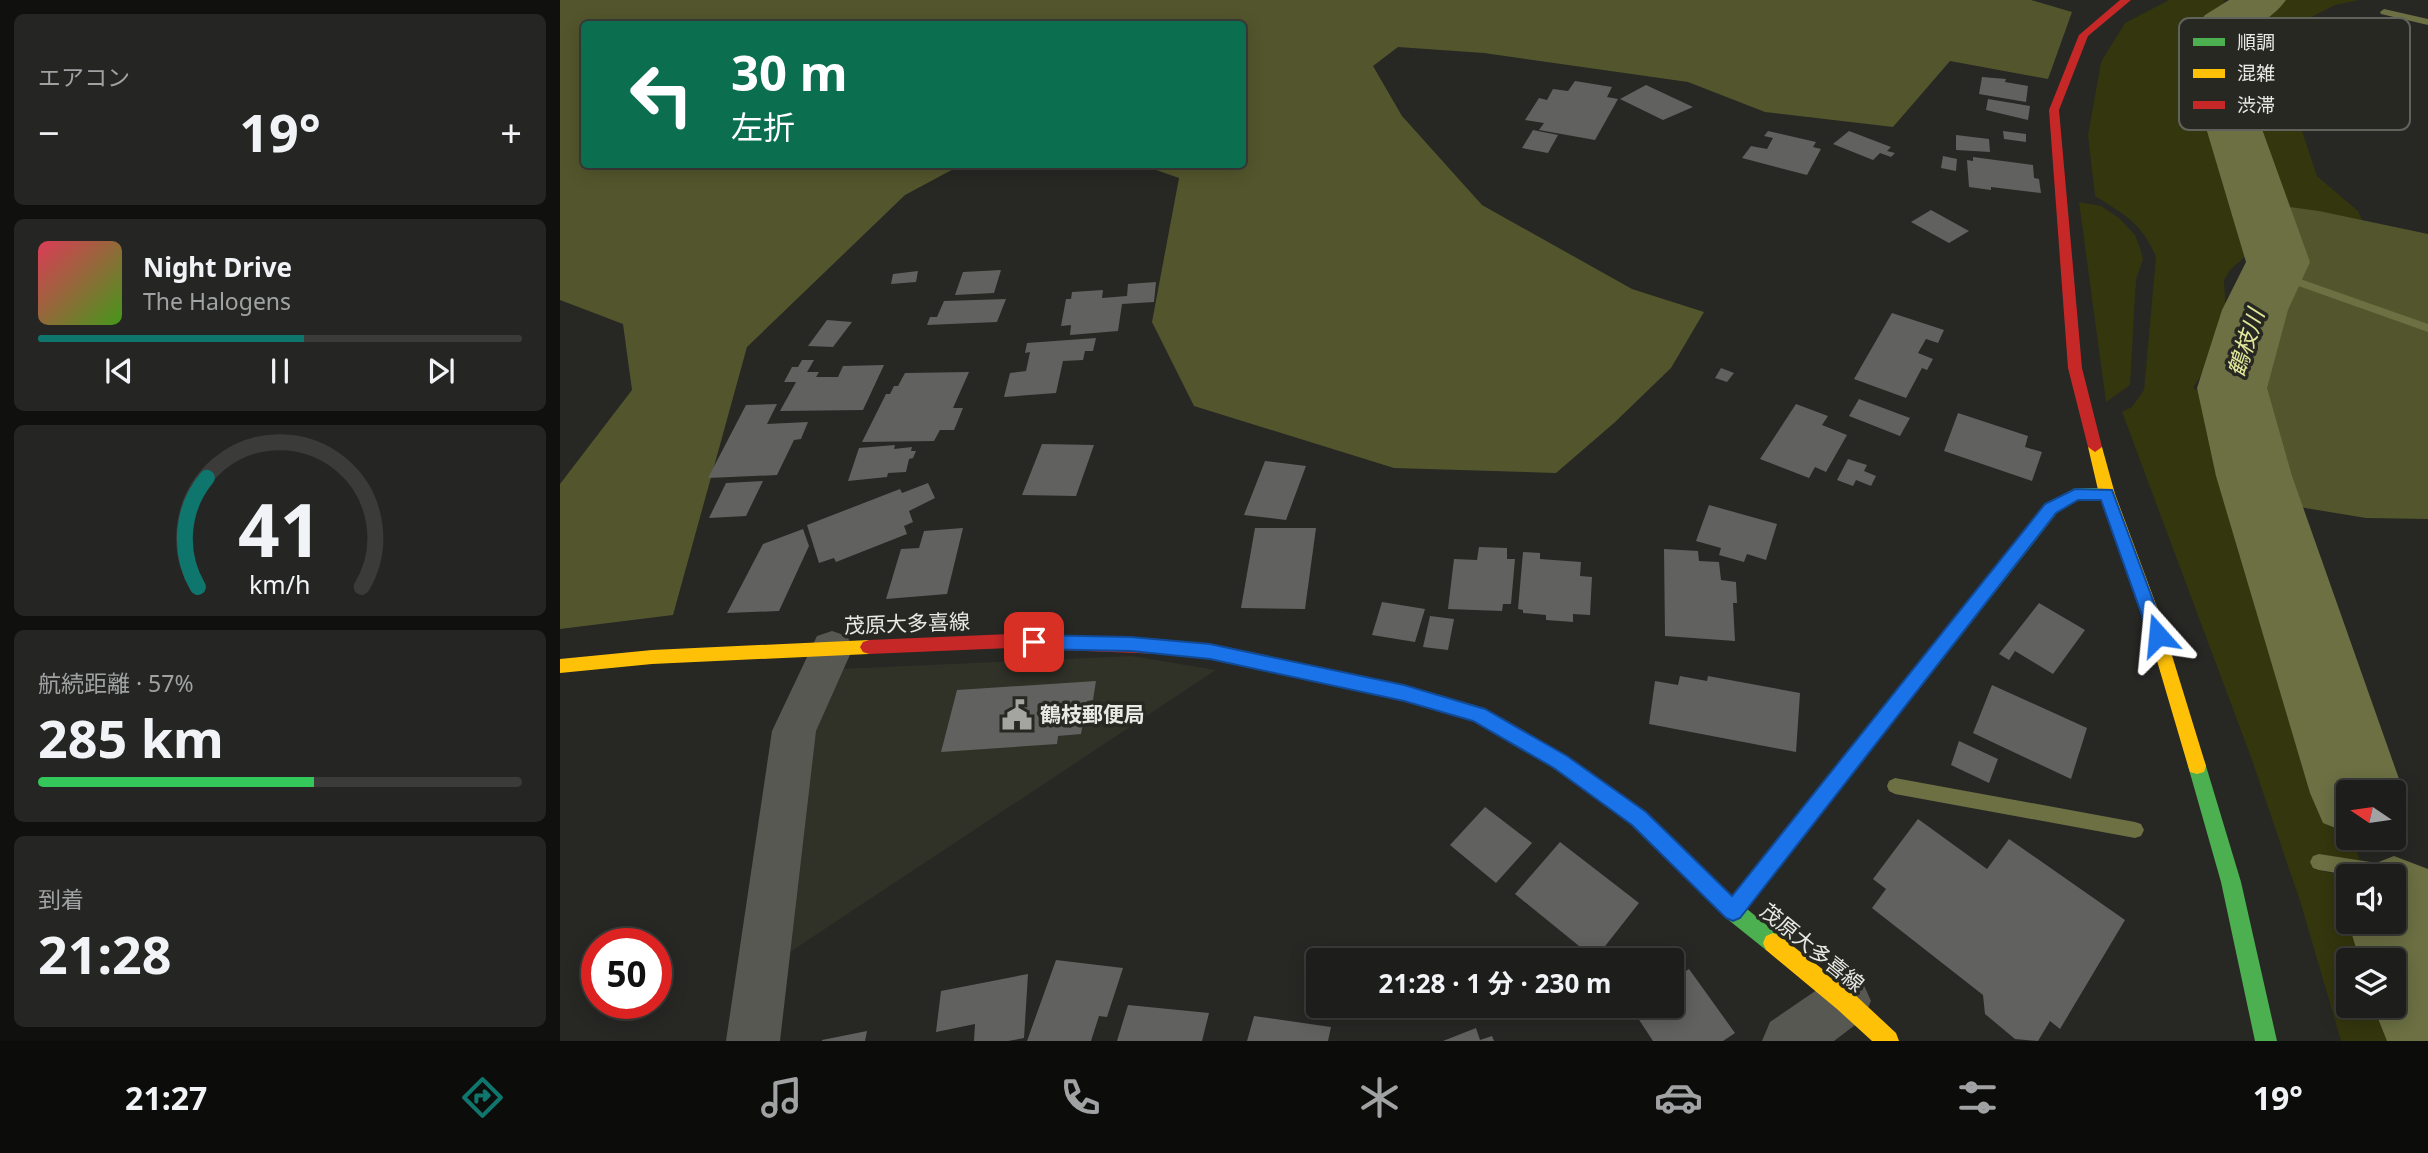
<!DOCTYPE html>
<html lang="ja">
<head>
<meta charset="utf-8">
<style>
	body { margin:0; font-family:"Noto Sans","Noto Sans JP",sans-serif; background:#252624; color:#f1f3f6; height:100vh; display:flex; flex-direction:column; font-size:26px; white-space:nowrap }
	* { box-sizing:border-box; margin:0 }
	p { font-size:23px; color:#a0a2a3 }
	.icon { flex:none; width:38px; height:38px; fill:none; stroke:currentColor; stroke-width:2; stroke-linecap:round; stroke-linejoin:round }
	.map { position:relative; flex:1; overflow:hidden }
	.details { display:flex; flex-direction:column; gap:14px; padding:14px; background:#10100f; width:560px }
	.details>* { flex:none }
	.top-card { position:absolute; left:21px; top:21px; width:665px; height:147px; border-radius:7px; box-shadow:0 4px 18px #0003,0 0 0 2px #3b3b3a; background:#0b6e4f; color:#fff; overflow:hidden }
	.needle { width:46px; rotate:283deg }
	.buttons { position:absolute; left:1776px; top:780px; display:grid; gap:14px }
	.buttons a { display:grid; place-items:center; width:70px; height:70px; border-radius:7px; background:#1d1d1b; box-shadow:0 4px 18px #0003,0 0 0 2px #3b3b3a; font-size:35px }
	.speed { position:absolute; left:21px; top:928px; display:flex; gap:14px; font-size:35px; font-weight:700; text-align:center }
	.speed>* { display:grid; place-content:center; width:91px; height:91px; border-radius:50%; background:#1d1d1b; box-shadow:0 4px 18px #0003,0 0 0 2px #3b3b3a; line-height:1 }
	.speed .limit { border:10px solid #d22; background:#fff; color:#111 }
	.pin { position:absolute; display:grid; place-items:center; width:60px; height:60px; color:#fff; margin:-30px; border-radius:14px; box-shadow:0 4px 10px #0006 }
	.me { position:absolute; width:77px; margin:-38px; rotate:342deg; stroke-linejoin:round; filter:drop-shadow(0 0 5px #0008) }
	.turn { display:flex; align-items:center; gap:24px; height:147px; padding:0 35px; font-size:32px }
	.turn .icon { width:91px; height:91px; stroke-width:2.5 }
	.turn b { display:block; font-size:49px; line-height:60px }
	.big { font-size:52px; font-weight:700; line-height:1.1 }
	.details .card { flex:1; display:flex; flex-direction:column; justify-content:center; gap:10px; min-width:0; padding:0 24px; border-radius:10px; background:#252624 }
	.details .dial { align-items:center; gap:0 }
	.dial svg { height:182px; overflow:visible; fill:none; stroke:#3b3b3a; stroke-width:7; stroke-linecap:round; text-anchor:middle }
	.dial text { fill:#f1f3f6; stroke:none }
	.song { display:flex; align-items:center; gap:21px }
	.cover { width:84px; height:84px; border-radius:10px; background:linear-gradient(135deg,hsl(350 70% 55%),hsl(100 70% 35%)) }
	.played { height:7px; border-radius:4px; background:linear-gradient(90deg,#0f766e 55%,#3b3b3a 55%) }
	.keys { display:flex; justify-content:space-around; direction:ltr }
	.heat { display:flex; justify-content:space-between; align-items:center; font-size:38px; direction:ltr }
	.charge { height:10px; border-radius:5px; background:linear-gradient(90deg,#34c759 57%,#3b3b3a 0) }
	.trip { position:absolute; left:746px; top:948px; width:378px; height:70px; border-radius:7px; background:#1d1d1b; box-shadow:0 4px 18px #0003,0 0 0 2px #3b3b3a; font-weight:700; line-height:70px; text-align:center }
	.tabs { display:flex; height:112px; justify-content:space-around; align-items:center; background:#0c0c0b; color:#a0a2a3 }
	.tabs .icon { width:49px; height:49px }
	.tabs .current { color:#0f766e }
	.tabs b { font-size:32px; color:#f1f3f6 }
	main { display:flex; flex:1; min-height:0 }
	.map>svg:first-child { display:block }
	.built { fill:#303127 }
	.green { fill:#34360e }
	.forest { fill:#53562c }
	.lines { fill:none; stroke-linecap:round; stroke-linejoin:round }
	.stream { fill:#6c7043; fill-rule:evenodd }
	.river { fill:#6c7043; fill-rule:evenodd }
	.building { fill:#61615f }
	.street { fill:#575852; fill-rule:evenodd }
	.fast { fill:#4caf50; fill-rule:evenodd }
	.slow { fill:#ffc107; fill-rule:evenodd }
	.jam { fill:#c62828; fill-rule:evenodd }
	.route { fill:#1a73e8; stroke:#114b97; stroke-width:2 }
	.labels { text-anchor:middle; stroke-width:7; stroke-linejoin:round; paint-order:stroke }
	.street-label { font-size:21px; fill:#e8e9e5; stroke:#282823 }
	.poi-label { font-size:21px; font-weight:bold; fill:#e8e9e5; stroke:#282823; text-anchor:start }
	.water-label { font-size:23px; font-style:italic; fill:#e1e89a; stroke:#282823 }
	.key { fill:#282823; stroke:#62625d; stroke-width:2 }
	.key-label { font-size:19px; fill:#e8e9e5 }
</style>
</head>
<body>
<main>
<section class="details">
<div class="card"><p>エアコン</p>
<div class="heat"><a>−</a><b class="big">19°</b><a>+</a></div>
</div>
<div class="card">
<div class="song"><i class="cover"></i><div><b>Night Drive</b><p>The Halogens</p></div></div>
<div class="played"></div>
<div class="keys"><svg class="icon" aria-label="previous" viewBox="0 0 24 24"><path d="M18 5L8 12l10 7zM5 5v14"/></svg><svg class="icon" aria-label="pause" viewBox="0 0 24 24"><path d="M8 5v14M16 5v14"/></svg><svg class="icon" aria-label="next" viewBox="0 0 24 24"><path d="M6 5l10 7-10 7zM19 5v14"/></svg></div>
</div>
<div class="card dial"><svg viewBox="0 0 100 80">
<path d="M14 69A42 42 0 1 1 86 69"/>
<path d="M14 69A42 42 0 0 1 18 21" stroke="#0f766e"/>
<text x="50" y="56" font-size="32" font-weight="700">41</text>
<text x="50" y="72" font-size="11">km/h</text>
</svg></div>
<div class="card"><p>航続距離 · 57%</p><b class="big">285 km</b><div class="charge"></div></div>
<div class="card"><p>到着</p><b class="big">21:28</b></div>
</section>
<div class="map">
<svg width="1868" height="1041" viewBox="0 0 1868 1041">
	<rect width="100%" height="100%" fill="#272724"/>
	<polygon class="built" points="572,656 656,670 230,952 245,749 278,669"/>
	<g class="green">
		<path d="M1609,0h56l-14,25 -29,37 10,25 7,6 13,41 16,15 25,90 -7,17 -16,14 -6,10 3,53 -34,55 25,14 61,228 15,10 54,182v16h5l8,27 -42,-10 4,16 28,6h-3v45h30l11,39h-41v45h46v-28l19,63h-72l-40,-137 -49,-144 -130,-348 10,-5 12,-17 12,-133c-14,-34 -31,-42 -61,-61l-7,-61 13,-73 24,-39z"/>
		<polygon points="1716,0 1800,0 1775,5 1720,33 1715,49 1757,176 1798,211 1802,220 1715,205 1683,140 1655,46 1667,27"/>
		<polygon points="1519,202 1541,206 1559,218 1575,235 1580,248 1583,259 1576,280 1570,385 1546,402"/>
	</g>
	<g class="forest">
		<polygon points="0,0 1471,0 1512,12 1488,79 1390,61 1333,127 1205,112 1128,82 924,53 838,47 813,66 842,116 922,205 1072,289 1144,312 1111,368 1054,423 996,473 834,468 634,406 592,322 619,178 582,165 682,164 682,24 24,24 24,164 401,165 345,195 187,347 113,615 0,629 0,484 72,390 63,324 0,300"/>
		<polygon points="1715,205 1759,211 1868,234 1868,519 1806,518 1715,503 1684,390 1695,338 1725,260 1723,222"/>
	</g>
	<g class="lines">
		<g class="stream">
			<polygon points="1824,9 1868,19 1868,25 1821,14 1820,12"/>
			<polygon points="1712,269 1868,324 1868,332 1708,275 1708,271"/>
			<polygon points="1335,778 1575,822 1581,824 1584,830 1581,836 1575,838 1335,794 1329,791 1327,786 1329,781"/>
			<polygon points="1759,854 1823,864 1829,866 1832,872 1830,877 1800,877 1759,870 1753,868 1750,862 1753,856"/>
		</g>
		<g class="river">
			<path d="M1669,0h57c-14,20 -38,28 -54,46l78,216 -22,48 -21,78 25,88 112,317 -10,23v-23h-46v40l-25,-10 -13,-30 -94,-317 -19,-88 25,-78 24,-48 -65,-218 24,-29z"/>
			<polygon points="1834,856 1868,869 1868,1041 1827,1041 1813,1006 1834,1006 1834,961 1800,961 1783,905 1788,893 1788,922 1834,922 1834,877 1795,877 1798,870"/>
		</g>
	</g>
	<g class="building">
		<polygon points="1422,77 1446,79 1445,82 1468,86 1466,102 1419,94"/>
		<polygon points="1015,81 1052,87 1047,97 1058,99 1035,140 979,130 984,123 965,120 979,98 987,100 993,89 1008,91"/>
		<polygon points="1086,85 1133,107 1103,120 1060,99"/>
		<polygon points="1428,99 1470,106 1468,120 1426,110"/>
		<polygon points="973,130 998,135 988,153 962,148"/>
		<polygon points="1208,131 1256,142 1253,147 1261,149 1247,175 1182,158 1191,146 1207,149 1213,138 1204,136"/>
		<polygon points="1289,131 1331,147 1327,151 1335,153 1331,157 1320,153 1313,160 1273,144"/>
		<polygon points="1443,131 1466,134 1466,142 1444,139"/>
		<polygon points="1396,135 1429,139 1430,152 1396,150"/>
		<polygon points="1383,156 1397,159 1396,171 1381,168"/>
		<polygon points="1413,157 1473,165 1474,178 1479,179 1481,193 1431,187 1431,190 1409,187 1407,160 1413,161"/>
		<polygon points="1371,210 1409,231 1389,243 1351,222"/>
		<polygon points="441,270 434,293 395,295 403,272"/>
		<polygon points="358,271 356,282 331,284 333,274"/>
		<polygon points="596,282 594,302 562,304 558,331 510,335 511,325 501,326 506,299 511,299 512,292 543,290 542,298 567,296 568,284"/>
		<polygon points="446,299 437,322 367,325 370,317 377,317 384,301"/>
		<polygon points="1332,313 1384,330 1378,343 1366,339 1358,353 1373,359 1367,370 1362,368 1346,398 1294,379"/>
		<polygon points="267,320 292,322 273,347 248,346"/>
		<polygon points="536,338 533,351 525,351 523,360 503,361 496,393 444,397 450,373 466,371 470,352 465,353 467,343"/>
		<polygon points="242,360 254,360 247,372 259,372 256,377 278,377 283,366 324,365 303,410 220,411 236,382 224,382 232,367 238,367"/>
		<polygon points="1161,368 1174,373 1167,382 1155,378"/>
		<polygon points="409,372 393,408 403,408 394,430 380,430 374,441 302,442 326,394 330,394 334,386 338,386 345,373"/>
		<polygon points="1299,399 1350,418 1340,436 1289,416"/>
		<polygon points="217,404 207,424 248,422 241,439 234,440 217,475 148,478 186,405"/>
		<polygon points="1236,404 1268,416 1262,425 1287,435 1266,472 1255,467 1249,478 1200,459"/>
		<polygon points="1398,413 1468,436 1465,447 1482,452 1472,481 1384,451"/>
		<polygon points="482,444 534,445 516,496 462,495"/>
		<polygon points="335,445 334,449 352,447 351,451 356,451 353,458 349,459 346,472 328,473 327,477 288,481 299,448"/>
		<polygon points="1288,459 1307,465 1304,471 1316,476 1311,486 1296,480 1293,486 1277,480"/>
		<polygon points="705,461 746,466 726,520 684,515"/>
		<polygon points="203,481 186,516 149,518 166,483"/>
		<polygon points="368,483 375,498 349,511 353,522 344,526 347,534 276,562 274,558 259,563 247,525 340,489 342,493"/>
		<polygon points="1149,505 1217,524 1206,560 1187,554 1184,562 1159,555 1161,548 1136,541"/>
		<polygon points="403,528 387,594 326,599 341,549 359,548 364,531"/>
		<polygon points="695,528 756,528 745,609 681,608"/>
		<polygon points="243,529 249,546 219,611 167,613 203,544"/>
		<polygon points="919,547 947,548 947,559 955,559 951,604 943,604 942,611 888,609 894,559 917,560"/>
		<polygon points="1104,549 1138,551 1139,561 1159,562 1161,580 1176,582 1177,603 1173,603 1175,641 1105,636"/>
		<polygon points="963,552 980,553 980,559 1021,562 1020,576 1032,577 1030,615 1013,614 1013,622 986,620 986,615 963,613 963,610 958,609"/>
		<polygon points="822,602 865,609 855,642 812,635"/>
		<polygon points="1479,603 1525,630 1493,674 1455,651 1449,660 1439,654"/>
		<polygon points="870,616 894,619 888,650 863,647"/>
		<polygon points="1120,676 1147,681 1148,676 1240,693 1236,752 1089,724 1095,681 1118,685"/>
		<polygon points="536,681 533,700 527,701 521,734 498,736 497,744 381,752 397,690"/>
		<polygon points="1432,685 1527,728 1511,779 1413,733"/>
		<polygon points="1399,741 1438,759 1429,783 1391,765"/>
		<polygon points="925,807 972,843 936,883 890,845"/>
		<polygon points="1358,819 1427,869 1449,839 1565,920 1500,1029 1490,1021 1478,1041 1455,1039 1425,1014 1423,995 1312,908 1326,889 1313,879"/>
		<polygon points="1000,842 1079,903 1035,959 955,894"/>
		<polygon points="496,960 563,968 547,1017 539,1016 531,1041 467,1041"/>
		<polygon points="1129,969 1175,1033 1163,1041 1093,1041 1070,1006 1111,1006 1111,980"/>
		<polygon points="468,974 464,1038 448,1041 414,1041 415,1024 376,1032 381,991"/>
		<polygon points="568,1005 649,1013 642,1041 557,1041"/>
		<polygon points="694,1016 771,1027 768,1041 687,1041"/>
		<polygon points="916,1028 920,1040 932,1036 934,1041 883,1041"/>
		<polygon points="307,1031 305,1041 262,1041 262,1040"/>
	</g>
	<g class="lines">
		<g class="street">
			<polygon points="272,631 287,636 293,648 256,731 220,1041 166,1041 212,731 257,636"/>
			<polygon points="1285,975 1303,983 1311,1001 1303,1019 1274,1041 1202,1041 1210,1022 1267,983"/>
		</g>
		<g class="fast">
			<polygon points="1515,488 1547,488 1555,494 1547,500 1518,500 1497,513 1187,909 1220,936 1223,943 1220,950 1213,953 1206,950 1166,918 1072,825 993,768 913,720 844,701 650,659 601,654 595,652 592,647 595,642 601,640 650,645 844,685 924,708 1007,756 1086,813 1172,896 1485,505"/>
			<polygon points="1637,758 1644,760 1646,766 1681,882 1717,1041 1695,1041 1661,882 1628,766 1630,760"/>
		</g>
		<g class="slow">
			<polygon points="1535,442 1542,447 1555,494 1598,610 1646,766 1644,772 1637,774 1630,772 1628,766 1582,610 1539,494 1528,447"/>
			<polygon points="309,640 315,642 318,647 315,652 309,654 92,664 0,673 0,659 92,650"/>
			<polygon points="1213,933 1220,936 1293,993 1336,1033 1339,1041 1312,1041 1277,1009 1206,950 1203,943 1206,936"/>
		</g>
		<g class="jam">
			<polygon points="1560,0 1571,0 1528,36 1499,110 1522,368 1542,447 1535,452 1528,447 1508,368 1489,110 1519,35"/>
			<polygon points="450,634 601,640 607,642 610,647 607,652 601,654 450,648 309,654 303,652 300,647 303,642 309,640"/>
		</g>
	</g>
	<polygon class="route" points="1515,489 1552,490 1606,635 1604,640 1592,640 1589,635 1541,500 1518,500 1496,513 1180,918 1173,921 1166,918 1072,825 994,768 913,721 844,701 650,659 571,651 474,649 468,647 466,642 468,637 474,635 571,637 650,644 844,685 925,709 1007,756 1086,812 1172,896 1485,504"/>
	<defs>
		<g id="civic-bare" transform="scale(2.415)"><path d="M-.6-6.5H3V-4.5H.6V-3L4-1V1h2V6H-6V1h2V-1L-.6-3ZM-1.2 2.5V6h2.4V2.5Z" fill="#a4a5a1" stroke="#282823" stroke-width="2.5" paint-order="stroke"/></g>
	</defs>
	<g fill-rule="evenodd">
		<use href="#civic-bare" x="457" y="715"/>
	</g>
	<g class="labels">
		<g class="street-label">
			<text transform="translate(347 624) rotate(-2)" y="7">茂原大多喜線</text>
			<text transform="translate(1252 948) rotate(39)" y="7">茂原大多喜線</text>
		</g>
		<g class="poi-label">
			<text x="480" y="722">鶴枝郵便局</text>
		</g>
		<g class="water-label">
			<text transform="translate(1686 343) rotate(-72)" y="8">鶴枝川</text>
		</g>
	</g>
	<rect x="1619" y="18" width="231" height="112" rx="10" class="key"/>
	<rect x="1633" y="38" width="32" height="8" fill="#4caf50"/>
	<rect x="1633" y="69" width="32" height="9" fill="#ffc107"/>
	<rect x="1633" y="101" width="32" height="8" fill="#c62828"/>
	<g class="key-label">
		<text x="1677" y="49">順調</text>
		<text x="1677" y="80">混雑</text>
		<text x="1677" y="112">渋滞</text>
	</g>
</svg>
<div class="buttons">
<a><svg class="needle" viewBox="-14 -14 28 28"><path d="M0-13l5 13h-10z" fill="#e53935"/><path d="M0 13l5-13h-10z" fill="#a0a2a3"/></svg></a>
<a><svg class="icon" aria-label="sound" viewBox="0 0 24 24"><path d="M4 9h4l5-4v14l-5-4H4zM17 9q2 3 0 6"/></svg></a>
<a><svg class="icon" aria-label="layers" viewBox="0 0 24 24"><path d="M12 4l9 5-9 5-9-5zM3 14l9 5 9-5"/></svg></a>
</div>
<div class="speed"><div class="limit">50</div></div>
<div class="pin" style="left:474px;top:642px;background:#d93025"><svg class="icon" aria-label="arrive" viewBox="0 0 24 24"><path d="M6 21V4h12l-3 4 3 4H6"/></svg></div>
<svg class="me" style="left:1598px;top:635px" viewBox="-20 -20 40 40"><path d="M0-17L14 15 0 8-14 15z" fill="#1a73e8" stroke="#fff" stroke-width="4"/></svg>
<div class="trip">21:28 · 1 分 · 230 m</div>
<div class="top-card">
<div class="turn"><svg class="icon" aria-label="left" viewBox="0 0 24 24"><path d="M17 20v-9H6M10 6l-5 5 5 5"/></svg><div><b>30 m</b>左折</div></div>
</div>
</div>
</main>
<nav class="tabs">
<b>21:27</b>
<svg class="icon current" aria-label="directions" viewBox="0 0 24 24"><path d="M12 3l9 9-9 9-9-9zM9 14v-3h6M13 9l2 2-2 2"/></svg>
<svg class="icon" aria-label="music" viewBox="0 0 24 24"><path d="M9 18V5l10-2v13"/><circle cx="6" cy="18" r="3"/><circle cx="16" cy="16" r="3"/></svg>
<svg class="icon" aria-label="phone" viewBox="0 0 24 24"><path d="M5 4h4l2 5-3 2q2 4 5 5l2-3 5 2v4C11 20 4 13 5 4z"/></svg>
<svg class="icon" aria-label="climate" viewBox="0 0 24 24"><path d="M12 3v18M4 7l16 10M4 17L20 7"/></svg>
<svg class="icon" aria-label="car" viewBox="0 0 24 24"><path d="M5 17H2v-5l4-1 3-4h7l3 4 3 1v5h-3M9 17h6M6 11h13"/><circle cx="7" cy="17" r="2"/><circle cx="17" cy="17" r="2"/></svg>
<svg class="icon" aria-label="filters" viewBox="0 0 24 24"><path d="M4 7h16M4 17h16"/><circle cx="9" cy="7" r="2"/><circle cx="15" cy="17" r="2"/></svg>
<b>19°</b>
</nav>
</body>
</html>
